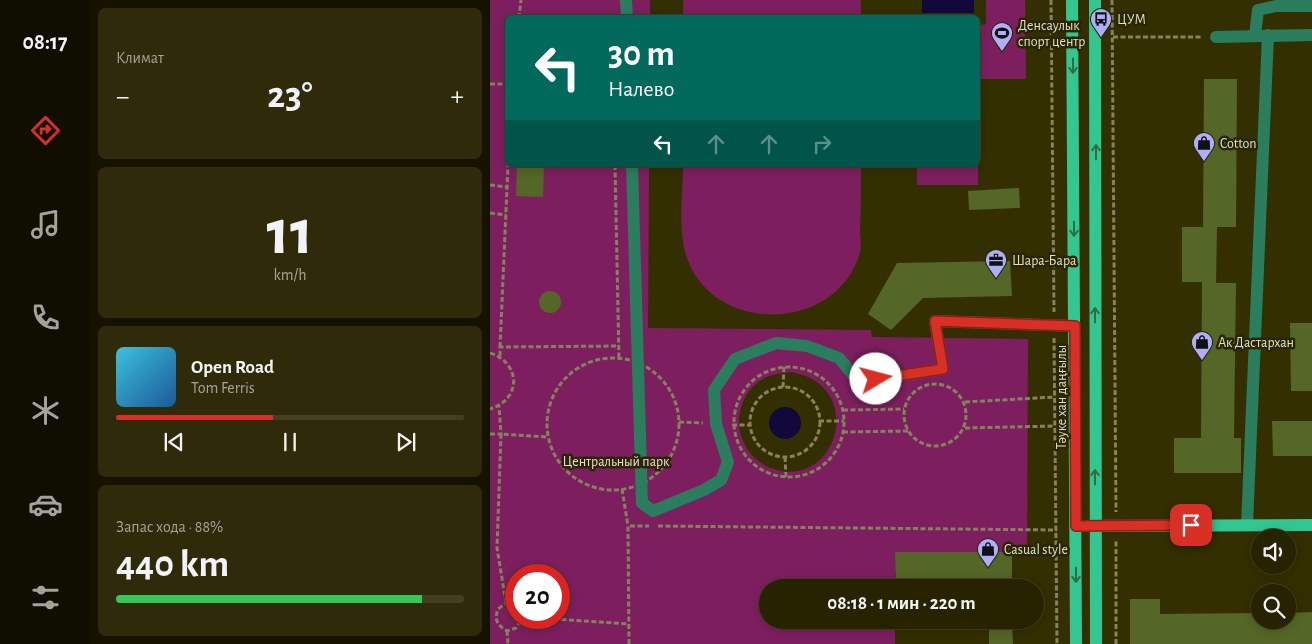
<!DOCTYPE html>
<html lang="ru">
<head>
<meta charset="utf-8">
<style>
	body { margin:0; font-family:"Alegreya Sans",sans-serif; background:#2f2b0a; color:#f1f3f6; height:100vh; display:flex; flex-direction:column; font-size:19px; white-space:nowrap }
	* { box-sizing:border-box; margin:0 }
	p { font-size:16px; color:#a4a499 }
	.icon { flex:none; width:28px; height:28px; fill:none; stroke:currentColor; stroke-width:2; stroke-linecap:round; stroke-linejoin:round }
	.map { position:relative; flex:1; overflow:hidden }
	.drawer { display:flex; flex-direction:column; gap:8px; padding:8px; background:#151300; width:400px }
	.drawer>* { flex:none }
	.banner { position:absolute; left:15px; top:15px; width:475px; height:152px; border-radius:8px; box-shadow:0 2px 12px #0003,0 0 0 1px #434022; background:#00695c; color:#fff; overflow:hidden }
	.tools { position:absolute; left:761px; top:529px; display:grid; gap:10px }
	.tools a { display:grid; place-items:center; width:45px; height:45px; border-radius:50%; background:#272300; box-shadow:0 2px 12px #0003,0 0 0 1px #434022; font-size:25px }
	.speed { position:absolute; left:15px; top:564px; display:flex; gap:10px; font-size:25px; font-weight:700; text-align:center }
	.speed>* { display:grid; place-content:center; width:65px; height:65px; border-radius:50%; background:#272300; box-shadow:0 2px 12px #0003,0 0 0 1px #434022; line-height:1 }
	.speed .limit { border:8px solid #d22; background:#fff; color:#111 }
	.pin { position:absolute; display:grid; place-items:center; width:42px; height:42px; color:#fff; margin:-21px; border-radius:10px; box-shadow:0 2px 8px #0006 }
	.me { position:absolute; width:55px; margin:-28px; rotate:82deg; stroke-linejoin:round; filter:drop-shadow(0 0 4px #0008) }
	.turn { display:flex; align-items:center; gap:18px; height:105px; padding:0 20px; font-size:22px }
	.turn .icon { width:65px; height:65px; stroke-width:2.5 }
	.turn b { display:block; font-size:35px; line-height:42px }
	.lanes { display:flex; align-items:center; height:48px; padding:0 20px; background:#0003; justify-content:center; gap:25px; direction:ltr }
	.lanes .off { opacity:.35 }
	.big { font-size:38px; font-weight:600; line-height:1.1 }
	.drawer .card { flex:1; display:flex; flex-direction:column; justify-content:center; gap:8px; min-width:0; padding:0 18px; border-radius:8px; background:#2f2b0a }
	.drawer .dial { align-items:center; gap:0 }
	.dial b { font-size:65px; line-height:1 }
	.song { display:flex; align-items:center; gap:15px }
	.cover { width:60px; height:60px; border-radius:8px; background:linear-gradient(135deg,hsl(190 70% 55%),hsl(210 70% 35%)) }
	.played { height:5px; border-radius:2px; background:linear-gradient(90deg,#d93025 45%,#434022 45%) }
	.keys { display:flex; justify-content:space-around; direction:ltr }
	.heat { display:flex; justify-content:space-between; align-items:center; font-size:28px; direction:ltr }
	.charge { height:8px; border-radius:4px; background:linear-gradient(90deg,#34c759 88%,#434022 0) }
	.trip { position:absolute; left:269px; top:579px; width:285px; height:50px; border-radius:25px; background:#272300; box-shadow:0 2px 12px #0003,0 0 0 1px #434022; font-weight:600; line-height:50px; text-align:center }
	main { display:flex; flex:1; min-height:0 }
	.tab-bar { display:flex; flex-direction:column; width:90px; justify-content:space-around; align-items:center; background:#100e00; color:#a4a499 }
	.tab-bar .icon { width:35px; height:35px }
	.tab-bar .active { color:#d93025 }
	.tab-bar b { font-size:22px; color:#f1f3f6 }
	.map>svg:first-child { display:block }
	.green { fill:#7d1f5f; fill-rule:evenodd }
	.water { fill:#13083c }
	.building { fill:#546726 }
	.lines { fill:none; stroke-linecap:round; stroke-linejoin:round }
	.path { stroke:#85825d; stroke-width:3; stroke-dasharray:5 2.5; stroke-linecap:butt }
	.minor { stroke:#2a7e5d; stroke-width:12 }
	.major { stroke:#32c791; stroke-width:12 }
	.oneway { stroke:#2d6e42 }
	.route-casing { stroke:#8d1f18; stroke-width:12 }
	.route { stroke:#d93025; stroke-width:9 }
	.labels { text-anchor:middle; stroke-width:5; stroke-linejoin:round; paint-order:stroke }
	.poi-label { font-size:14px; fill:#e0dfc6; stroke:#292602; text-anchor:start }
	.street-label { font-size:14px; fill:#e0dfc6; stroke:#292602 }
	.park-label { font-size:14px; fill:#f2d6e5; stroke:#292602 }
</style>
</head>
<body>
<main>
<nav class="tab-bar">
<b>08:17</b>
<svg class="icon active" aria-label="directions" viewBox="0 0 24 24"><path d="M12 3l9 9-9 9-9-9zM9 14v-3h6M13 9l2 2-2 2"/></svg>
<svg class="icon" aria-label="music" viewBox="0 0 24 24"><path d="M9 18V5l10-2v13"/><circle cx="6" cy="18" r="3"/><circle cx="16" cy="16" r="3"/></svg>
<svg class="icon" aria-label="phone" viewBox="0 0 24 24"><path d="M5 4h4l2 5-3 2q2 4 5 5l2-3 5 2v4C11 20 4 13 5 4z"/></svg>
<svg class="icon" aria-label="climate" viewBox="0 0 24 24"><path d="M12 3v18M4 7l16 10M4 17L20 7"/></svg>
<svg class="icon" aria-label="car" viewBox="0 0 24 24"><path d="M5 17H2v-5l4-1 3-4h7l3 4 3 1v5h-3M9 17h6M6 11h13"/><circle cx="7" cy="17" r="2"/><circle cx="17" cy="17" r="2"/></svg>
<svg class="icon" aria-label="filters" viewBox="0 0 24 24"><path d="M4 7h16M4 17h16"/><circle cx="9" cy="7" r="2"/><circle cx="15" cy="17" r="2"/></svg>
</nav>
<section class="drawer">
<div class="card"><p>Климат</p>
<div class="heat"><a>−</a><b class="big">23°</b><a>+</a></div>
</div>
<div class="card dial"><b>11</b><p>km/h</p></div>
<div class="card">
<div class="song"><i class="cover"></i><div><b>Open Road</b><p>Tom Ferris</p></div></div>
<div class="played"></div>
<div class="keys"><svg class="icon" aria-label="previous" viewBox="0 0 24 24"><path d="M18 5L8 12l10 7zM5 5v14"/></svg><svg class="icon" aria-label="pause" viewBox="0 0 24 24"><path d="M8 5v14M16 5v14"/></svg><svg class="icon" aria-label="next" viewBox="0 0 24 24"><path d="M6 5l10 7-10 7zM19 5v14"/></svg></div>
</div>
<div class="card"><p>Запас хода · 88%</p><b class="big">440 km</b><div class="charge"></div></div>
</section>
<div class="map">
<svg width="822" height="644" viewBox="0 0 822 644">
	<rect width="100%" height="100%" fill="#342f00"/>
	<g class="green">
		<path d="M0,0h160v17l-142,1v147h141l-1,163 223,2 1,7 156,2 -1,213h-131l-1,35 -127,1v32h127v24h-405zM302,372c6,2 13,3 18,6 51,26 22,107 -33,92 -15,-4 -25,-12 -32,-25 -15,-25 -1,-63 28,-70 6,-2 13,-2 19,-3zM26,575h43v43h-43z"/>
		<rect x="193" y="0" width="178" height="17"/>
		<polygon points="496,0 535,0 536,79 488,79 488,25 496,24"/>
		<polygon points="488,161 488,185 427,185 427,165 488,165"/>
		<path d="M193,165h178c0,22 0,43 -1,65 0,7 2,16 0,22 -20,74 -128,84 -166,21 -19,-31 -11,-73 -11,-108z"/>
	</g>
	<g class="water">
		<rect x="432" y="0" width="52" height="13"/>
		<circle cx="295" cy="423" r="16"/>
	</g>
	<g class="building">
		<polygon points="714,79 747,79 746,227 727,227 726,283 746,283 744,438 751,438 751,473 684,473 684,438 711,438 712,282 692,282 692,227 713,227"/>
		<polygon points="27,165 54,165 53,197 26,196"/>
		<polygon points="529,188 530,208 479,210 478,191"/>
		<polygon points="520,261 522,296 433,298 401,330 378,314 407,263"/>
		<circle cx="60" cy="302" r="11"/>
		<polygon points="800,323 822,323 822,391 801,391"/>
		<polygon points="782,421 822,421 822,456 783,456"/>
		<polygon points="405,552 522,552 522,588 406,588"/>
		<polygon points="640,599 670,599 670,614 770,613 770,620 798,620 798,613 822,612 822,644 640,644"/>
		<polygon points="499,620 522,620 523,644 499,644"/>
	</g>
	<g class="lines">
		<g class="path">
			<polyline points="561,0 564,312"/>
			<polyline points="622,0 626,512"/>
			<polyline points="29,18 31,0"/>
			<polyline points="623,37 712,37"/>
			<polyline points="0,84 18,84"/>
			<polyline points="125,165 129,359"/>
			<polyline points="0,185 17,187"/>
			<polyline points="0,213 16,215"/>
			<polyline points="564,338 567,644"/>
			<polyline points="10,347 18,165"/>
			<path d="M0,353c31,10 32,46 0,56"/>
			<polyline points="10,356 10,347 129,346"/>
			<circle cx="123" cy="424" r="66"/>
			<circle cx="299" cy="422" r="55"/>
			<circle cx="445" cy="415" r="31"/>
			<polyline points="293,387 294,367"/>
			<circle cx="295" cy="422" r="35"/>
			<polyline points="475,402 565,397"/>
			<polyline points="353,410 414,409"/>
			<polyline points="329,421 354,421"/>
			<polyline points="189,422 213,423"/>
			<polyline points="242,425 260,425"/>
			<polyline points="475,428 565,426"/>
			<polyline points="353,432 419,431"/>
			<polyline points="0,434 11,434 9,406"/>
			<polyline points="295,457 296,477"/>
			<polyline points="132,489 138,526"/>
			<polyline points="168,526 567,530"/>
			<polyline points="16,603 7,548 11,434 57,437"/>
			<path d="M26,606l-10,-3 -8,6c-4,11 -1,16 9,22l9,-3 6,-10"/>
			<polyline points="49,618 139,624"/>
			<polyline points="17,631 18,644"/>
			<polyline points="139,644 138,526 159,526"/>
			<polyline points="626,644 626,541"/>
		</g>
		<g class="minor">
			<polyline points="136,0 137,18"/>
			<polyline points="765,35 768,10 786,6 822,6"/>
			<polyline points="726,37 822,35"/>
			<polyline points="142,165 152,503 163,511 214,490 231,480 238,462 226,424 224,390 245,359 286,343 317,346 349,358 369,382 453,369 445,321 585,326"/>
			<polyline points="757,525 778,35"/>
		</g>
		<g class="major">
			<polyline points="582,0 586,644"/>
			<polyline points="605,0 606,644"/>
			<polyline points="586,526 822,525"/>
		</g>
	</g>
	<defs><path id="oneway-shaft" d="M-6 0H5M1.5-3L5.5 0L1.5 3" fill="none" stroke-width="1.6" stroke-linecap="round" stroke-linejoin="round" transform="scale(1.25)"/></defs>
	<g class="oneway">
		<use href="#oneway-shaft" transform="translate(583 66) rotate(90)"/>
		<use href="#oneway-shaft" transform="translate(606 152) rotate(-90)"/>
		<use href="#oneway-shaft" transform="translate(584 229) rotate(90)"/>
		<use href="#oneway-shaft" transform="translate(605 315) rotate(-90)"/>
		<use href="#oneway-shaft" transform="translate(605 477) rotate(-90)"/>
		<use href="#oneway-shaft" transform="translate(586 575) rotate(90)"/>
	</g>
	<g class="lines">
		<g class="route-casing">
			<polyline id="route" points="386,379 453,369 445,321 585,326 586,526 701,525"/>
		</g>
		<use href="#route" class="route"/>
	</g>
	<defs>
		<g id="bus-pin" transform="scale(1.125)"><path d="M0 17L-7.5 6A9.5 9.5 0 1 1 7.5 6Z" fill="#aeaefa" stroke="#292602"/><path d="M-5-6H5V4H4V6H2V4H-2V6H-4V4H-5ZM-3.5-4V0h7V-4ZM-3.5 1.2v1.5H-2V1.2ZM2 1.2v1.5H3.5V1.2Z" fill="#111"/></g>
		<g id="stadium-pin" transform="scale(1.125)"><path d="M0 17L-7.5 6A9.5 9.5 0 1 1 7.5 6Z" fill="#aeaefa" stroke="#292602"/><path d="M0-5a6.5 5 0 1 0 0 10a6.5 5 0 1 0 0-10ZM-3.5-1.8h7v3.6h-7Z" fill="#111"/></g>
		<g id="shop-pin" transform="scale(1.125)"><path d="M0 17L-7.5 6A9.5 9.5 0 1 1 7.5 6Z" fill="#aeaefa" stroke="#292602"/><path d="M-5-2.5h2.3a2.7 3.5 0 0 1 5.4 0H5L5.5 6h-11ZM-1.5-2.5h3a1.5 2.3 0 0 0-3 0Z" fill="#111"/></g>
		<g id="office-pin" transform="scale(1.125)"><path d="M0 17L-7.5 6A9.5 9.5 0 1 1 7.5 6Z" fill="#aeaefa" stroke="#292602"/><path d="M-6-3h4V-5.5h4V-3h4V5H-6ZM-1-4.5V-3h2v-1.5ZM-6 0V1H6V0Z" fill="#111"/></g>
	</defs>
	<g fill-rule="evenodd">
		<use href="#bus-pin" x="611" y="19"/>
		<use href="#stadium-pin" x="512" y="33"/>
		<use href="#shop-pin" x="714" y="143"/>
		<use href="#office-pin" x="506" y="260"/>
		<use href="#shop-pin" x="712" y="342"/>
		<use href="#shop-pin" x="498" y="549"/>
	</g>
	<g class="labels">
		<g class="poi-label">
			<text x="627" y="24">ЦУМ</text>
			<text x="528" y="30">Денсаулык<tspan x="528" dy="16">спорт центр</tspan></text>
			<text x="730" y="148">Cotton</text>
			<text x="522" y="265">Шара-Бара</text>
			<text x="728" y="347">Ак Дастархан</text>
			<text x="514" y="554">Casual style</text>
		</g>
		<g class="street-label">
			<text transform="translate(571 397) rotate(-90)" y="5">Тәуке хан даңғылы</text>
		</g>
		<g class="park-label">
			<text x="126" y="466">Центральный парк</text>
		</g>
	</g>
</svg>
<div class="tools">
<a><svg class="icon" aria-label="sound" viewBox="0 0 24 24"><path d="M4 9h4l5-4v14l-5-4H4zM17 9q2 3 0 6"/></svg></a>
<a><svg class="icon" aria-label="search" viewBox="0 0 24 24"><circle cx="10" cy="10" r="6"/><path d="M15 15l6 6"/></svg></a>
</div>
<div class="speed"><div class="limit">20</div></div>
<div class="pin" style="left:701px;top:525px;background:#d93025"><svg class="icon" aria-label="arrive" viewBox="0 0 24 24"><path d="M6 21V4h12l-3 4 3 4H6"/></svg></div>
<svg class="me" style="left:386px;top:379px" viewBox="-20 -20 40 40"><circle r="19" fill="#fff"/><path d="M0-13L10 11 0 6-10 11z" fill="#d93025"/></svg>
<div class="trip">08:18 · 1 мин · 220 m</div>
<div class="banner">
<div class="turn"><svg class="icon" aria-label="left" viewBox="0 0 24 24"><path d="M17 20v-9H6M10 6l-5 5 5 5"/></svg><div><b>30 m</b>Налево</div></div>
<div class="lanes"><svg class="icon" aria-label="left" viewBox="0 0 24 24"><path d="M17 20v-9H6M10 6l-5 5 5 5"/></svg><svg class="icon off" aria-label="ahead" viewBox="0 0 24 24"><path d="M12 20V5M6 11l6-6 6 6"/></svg><svg class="icon off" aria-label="ahead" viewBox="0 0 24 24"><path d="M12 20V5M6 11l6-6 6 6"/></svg><svg class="icon off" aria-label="right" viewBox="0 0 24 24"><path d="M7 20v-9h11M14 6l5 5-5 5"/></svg></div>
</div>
</div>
</main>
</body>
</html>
